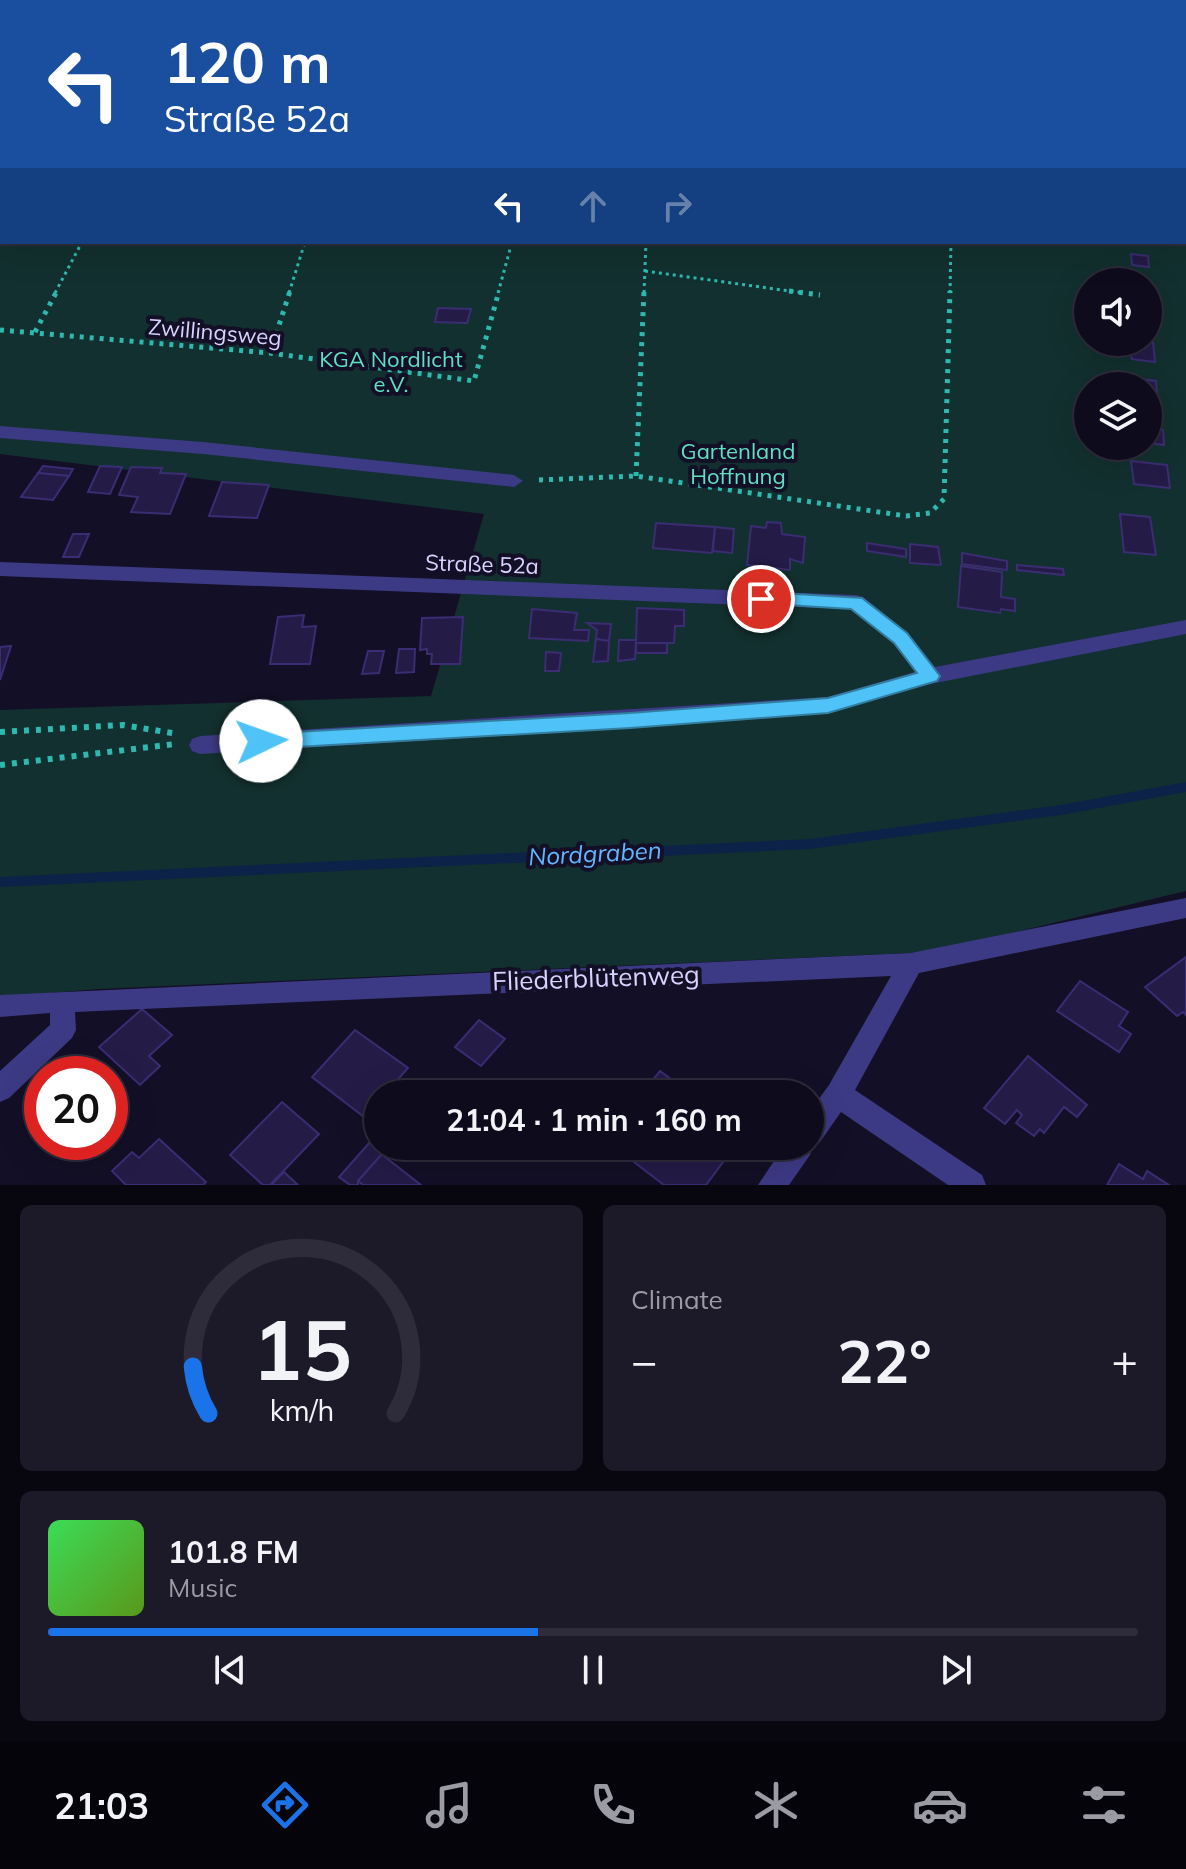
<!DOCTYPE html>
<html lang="en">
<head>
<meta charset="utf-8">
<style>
	body { margin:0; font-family:Mulish,sans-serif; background:#1c1929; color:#f1f3f6; height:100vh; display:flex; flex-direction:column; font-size:30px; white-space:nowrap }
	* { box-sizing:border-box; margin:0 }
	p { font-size:26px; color:#9b9ba3 }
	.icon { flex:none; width:44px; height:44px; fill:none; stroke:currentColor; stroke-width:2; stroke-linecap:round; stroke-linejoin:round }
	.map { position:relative; height:1185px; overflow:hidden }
	.side { display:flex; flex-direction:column; gap:20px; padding:20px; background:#08060f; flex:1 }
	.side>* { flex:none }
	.banner { position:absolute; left:0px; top:0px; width:1186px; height:244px; box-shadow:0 8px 32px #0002,0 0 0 2px #2e2b3b; background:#1a4fa0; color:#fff; overflow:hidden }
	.buttons { position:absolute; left:1074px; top:268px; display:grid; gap:16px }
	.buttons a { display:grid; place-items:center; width:88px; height:88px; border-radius:50%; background:#0e0b1c; box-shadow:0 8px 32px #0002,0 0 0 2px #2e2b3b; font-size:40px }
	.speed { position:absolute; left:24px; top:1056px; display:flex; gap:16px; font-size:40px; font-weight:700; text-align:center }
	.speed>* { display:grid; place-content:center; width:104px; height:104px; border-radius:50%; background:#0e0b1c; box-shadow:0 8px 32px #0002,0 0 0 2px #2e2b3b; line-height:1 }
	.speed .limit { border:12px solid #d22; background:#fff; color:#111 }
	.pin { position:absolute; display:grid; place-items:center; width:68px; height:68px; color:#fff; margin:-34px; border:4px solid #fff; border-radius:50%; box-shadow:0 2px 8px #0007 }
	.me { position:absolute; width:88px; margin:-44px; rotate:87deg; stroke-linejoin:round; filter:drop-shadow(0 0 6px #0008) }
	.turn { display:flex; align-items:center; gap:28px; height:168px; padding:0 32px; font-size:36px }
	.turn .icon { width:104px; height:104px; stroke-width:2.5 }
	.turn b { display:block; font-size:56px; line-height:68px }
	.lanes { display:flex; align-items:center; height:76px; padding:0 32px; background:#0003; justify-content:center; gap:40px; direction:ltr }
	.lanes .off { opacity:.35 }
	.big { font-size:60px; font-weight:700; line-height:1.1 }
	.side .widget { flex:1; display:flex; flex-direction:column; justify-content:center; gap:12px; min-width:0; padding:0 28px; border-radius:12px; background:#1c1929 }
	.side .dial { align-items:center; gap:0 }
	.dial svg { height:208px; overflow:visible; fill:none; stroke:#2e2b3b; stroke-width:7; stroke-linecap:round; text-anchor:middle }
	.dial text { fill:#f1f3f6; stroke:none }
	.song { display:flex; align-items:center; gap:24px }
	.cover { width:96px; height:96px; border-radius:12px; background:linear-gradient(135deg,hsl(130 70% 55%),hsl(90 70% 35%)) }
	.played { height:8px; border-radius:4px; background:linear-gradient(90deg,#1a73e8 45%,#2e2b3b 45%) }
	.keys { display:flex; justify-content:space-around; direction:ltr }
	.heat { display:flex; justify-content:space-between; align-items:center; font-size:44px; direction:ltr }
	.side .tiles { flex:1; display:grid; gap:20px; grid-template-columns:1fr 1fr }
	.widget:last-child { grid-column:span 2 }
	.trip { position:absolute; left:364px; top:1080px; width:460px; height:80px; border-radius:40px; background:#0e0b1c; box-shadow:0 8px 32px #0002,0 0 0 2px #2e2b3b; font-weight:700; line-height:80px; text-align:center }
	.tab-bar { display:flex; height:128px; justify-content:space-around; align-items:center; background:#06040b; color:#9b9ba3 }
	.tab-bar .icon { width:56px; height:56px }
	.tab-bar .selected { color:#1a73e8 }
	.tab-bar b { font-size:36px; color:#f1f3f6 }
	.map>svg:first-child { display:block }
	.green { fill:#12302f; fill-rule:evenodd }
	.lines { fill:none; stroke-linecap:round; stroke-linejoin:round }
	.stream { fill:#0c2248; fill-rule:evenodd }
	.building { fill:#241b47; stroke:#3b2d73; stroke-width:2 }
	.path-far2 { stroke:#2fb8b0; stroke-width:3; stroke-dasharray:3 4; stroke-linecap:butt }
	.path-far1 { stroke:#2fb8b0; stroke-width:5; stroke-dasharray:4 6; stroke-linecap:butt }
	.path { stroke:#2fb8b0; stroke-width:6; stroke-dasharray:5 7; stroke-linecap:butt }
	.minor { fill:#3d3a85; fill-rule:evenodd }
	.route { fill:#4fc3f7; stroke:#337fa1; stroke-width:2 }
	.labels { text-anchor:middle; stroke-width:8; stroke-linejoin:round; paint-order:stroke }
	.street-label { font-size:22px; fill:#d9d4ff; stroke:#130f26 }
	.park-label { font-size:22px; fill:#5fe0c0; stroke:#130f26 }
	.water-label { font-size:24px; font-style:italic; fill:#62b6ff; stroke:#130f26 }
	.near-street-label { font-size:26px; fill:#d9d4ff; stroke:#130f26 }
</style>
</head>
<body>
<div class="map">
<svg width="1186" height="1185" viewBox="0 0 1186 1185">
	<rect width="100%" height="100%" fill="#130f26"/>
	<path class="green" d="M0,0h1186v891l-253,61 -834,37 -99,8v-287l431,-14 53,-182 -484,-60zM2,2h1182v240h-1182zM1088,282h60v60h-60zM1088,386h60v60h-60z"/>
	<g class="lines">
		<polygon class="stream" points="1186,782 1186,792 1061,815 810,849 0,887 0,877 810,839 1061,805"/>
	</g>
	<g class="building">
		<polygon points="1131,254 1148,256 1149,267 1132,265"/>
		<polygon points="438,308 471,309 467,323 435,322"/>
		<polygon points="1130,342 1153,342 1155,362 1132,359 1131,355 1124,354 1123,348 1130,349"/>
		<polygon points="1122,377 1156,381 1158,402 1148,401 1148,386 1123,384"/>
		<polygon points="1148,428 1163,430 1164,445 1148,443"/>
		<polygon points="1131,461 1167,465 1170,488 1134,484"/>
		<polygon points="43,466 73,469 69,476 38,473"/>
		<polygon points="100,466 122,467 110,494 88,492"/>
		<polygon points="131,467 162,468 160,473 186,474 170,514 131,512 138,497 119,495"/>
		<polygon points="38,473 69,476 53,500 21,497"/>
		<polygon points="222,482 269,485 257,518 209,516"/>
		<polygon points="1120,514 1150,517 1156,555 1124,552"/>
		<polygon points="767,522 781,523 782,534 805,537 803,563 790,559 790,570 747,565 751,526 766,528"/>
		<polygon points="656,523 715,527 712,553 653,548"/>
		<polygon points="715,527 734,529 732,553 713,551"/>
		<polygon points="73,534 89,534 79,557 63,557"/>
		<polygon points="867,543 906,549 906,557 867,551"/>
		<polygon points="910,544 938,547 941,565 910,563"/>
		<polygon points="962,553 1007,561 1007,570 962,564"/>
		<polygon points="1017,565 1063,569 1064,575 1017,570"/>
		<polygon points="961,566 1002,572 1001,597 1015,599 1015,611 1001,609 1000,613 958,607"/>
		<polygon points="637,608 684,610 684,626 675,626 674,643 636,643"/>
		<polygon points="532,609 577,613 574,630 589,630 588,641 529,638"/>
		<polygon points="304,615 302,627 316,626 310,664 270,664 278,617"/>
		<polygon points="463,617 460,664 431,664 432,654 427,654 427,649 420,650 422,618"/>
		<polygon points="587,623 611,624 609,641 596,639 597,630"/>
		<polygon points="596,639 609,641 608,661 593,662"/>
		<polygon points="619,640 636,640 635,659 618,661"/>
		<rect x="636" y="643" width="31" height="10"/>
		<polygon points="11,646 0,680 0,647"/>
		<polygon points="399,649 415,649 414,672 396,673"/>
		<polygon points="368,651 384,651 379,673 362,674"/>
		<polygon points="546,652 561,653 559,671 545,671"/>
		<polygon points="1186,957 1186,1015 1183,1012 1177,1016 1145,987"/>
		<polygon points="1080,981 1128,1012 1119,1026 1131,1034 1119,1052 1057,1011"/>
		<polygon points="142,1009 172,1035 149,1056 160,1066 140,1085 99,1047"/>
		<polygon points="479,1020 505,1039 481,1066 455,1047"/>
		<polygon points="355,1030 408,1068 385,1094 378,1094 378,1102 364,1117 312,1077"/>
		<polygon points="1028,1056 1087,1105 1077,1117 1064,1107 1044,1133 1040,1129 1034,1136 1016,1123 1022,1115 1017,1110 1005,1124 984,1108"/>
		<polygon points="660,1071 691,1094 641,1094"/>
		<polygon points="282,1102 319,1134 270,1185 263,1185 230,1155"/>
		<polygon points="378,1133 378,1146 393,1146 384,1156 382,1154 358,1181 358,1185 350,1185 339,1177"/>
		<polygon points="159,1139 206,1182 203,1185 126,1185 112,1171 132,1152 139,1158"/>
		<polygon points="613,1146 735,1146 706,1185 664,1185"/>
		<polygon points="382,1154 384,1156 421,1185 363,1185 358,1181"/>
		<polygon points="1119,1164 1143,1179 1147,1171 1169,1185 1107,1185"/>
		<polygon points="284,1172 298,1185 271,1185"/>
	</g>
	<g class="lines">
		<g class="path-far2">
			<polyline points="645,271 804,293"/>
			<polyline points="55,293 82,242"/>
			<polyline points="289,293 305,242"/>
			<polyline points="498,293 512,242"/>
			<polyline points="644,293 646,242"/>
			<polyline points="950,293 951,242"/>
		</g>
		<g class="path-far1">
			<polyline points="789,291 820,295"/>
			<polyline points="0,330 270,353 474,381 499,291"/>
			<polyline points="35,332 57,291"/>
			<polyline points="270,353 290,291"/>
			<polyline points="636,476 644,291"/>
			<polyline points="539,480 636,476 906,516 930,513 944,499 950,291"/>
		</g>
		<g class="path">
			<polyline points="0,732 123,725 178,734"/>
			<polyline points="0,765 175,744"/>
		</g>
		<g class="minor">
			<polygon points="1138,0 1150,0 1151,2 1139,2"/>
			<polygon points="1184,203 1186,203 1186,223 1184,222"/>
			<polygon points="0,426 203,442 514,475 523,481 514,487 203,454 0,438"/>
			<polygon points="0,562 856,595 863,597 908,633 935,667 1186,620 1186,634 930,684 828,713 630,728 200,754 192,751 189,745 192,739 200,736 828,697 915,672 894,643 851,609 0,576"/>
			<polygon points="1186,898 1186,918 919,973 855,1090 982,1175 986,1185 948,1185 841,1112 820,1142 813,1145 810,1155 789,1185 758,1185 784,1146 810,1146 810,1111 829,1085 891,976 75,1012 76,1030 72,1038 9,1098 0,1102 0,1071 50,1025 50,1013 0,1017 0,995 911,953"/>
		</g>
	</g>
	<polygon class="route" points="761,592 862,598 907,633 940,676 937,681 828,713 630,728 261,749 254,747 251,741 254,736 261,734 630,713 828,698 917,673 894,643 851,609 754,603 751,599 754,594"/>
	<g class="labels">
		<g class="street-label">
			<text transform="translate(215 332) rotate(5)" y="8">Zwillingsweg</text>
			<text transform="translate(482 564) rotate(2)" y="8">Straße 52a</text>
		</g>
		<g class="park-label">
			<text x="391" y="367">KGA Nordlicht<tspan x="391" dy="25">e.V.</tspan></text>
			<text x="738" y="459">Gartenland<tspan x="738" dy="25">Hoffnung</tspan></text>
		</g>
		<g class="water-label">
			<text transform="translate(595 854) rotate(-3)" y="8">Nordgraben</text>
		</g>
		<g class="near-street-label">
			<text transform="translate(596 978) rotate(-2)" y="9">Fliederblütenweg</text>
		</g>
	</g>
</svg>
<div class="buttons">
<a><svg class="icon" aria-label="sound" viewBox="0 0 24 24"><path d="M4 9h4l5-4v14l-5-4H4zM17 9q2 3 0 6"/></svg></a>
<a><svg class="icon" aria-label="layers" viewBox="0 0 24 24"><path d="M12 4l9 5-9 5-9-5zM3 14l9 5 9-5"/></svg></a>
</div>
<div class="speed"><div class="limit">20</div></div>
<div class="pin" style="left:761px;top:599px;background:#d93025"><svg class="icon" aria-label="arrive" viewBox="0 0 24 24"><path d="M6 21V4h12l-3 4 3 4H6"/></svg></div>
<svg class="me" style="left:261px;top:741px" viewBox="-20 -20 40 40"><circle r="19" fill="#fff"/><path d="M0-13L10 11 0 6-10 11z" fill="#4fc3f7"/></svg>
<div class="trip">21:04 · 1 min · 160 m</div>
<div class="banner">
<div class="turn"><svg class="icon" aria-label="left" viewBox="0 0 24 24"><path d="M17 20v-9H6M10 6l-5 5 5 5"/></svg><div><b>120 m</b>Straße 52a</div></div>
<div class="lanes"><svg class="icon" aria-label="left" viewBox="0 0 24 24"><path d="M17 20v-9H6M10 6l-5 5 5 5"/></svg><svg class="icon off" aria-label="ahead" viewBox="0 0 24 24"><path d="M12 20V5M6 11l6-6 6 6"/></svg><svg class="icon off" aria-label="right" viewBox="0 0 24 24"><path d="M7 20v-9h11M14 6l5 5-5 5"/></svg></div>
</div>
</div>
<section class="side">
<div class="tiles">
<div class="widget dial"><svg viewBox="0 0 100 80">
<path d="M14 69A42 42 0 1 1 86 69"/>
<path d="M14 69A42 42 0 0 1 8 51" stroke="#1a73e8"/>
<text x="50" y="56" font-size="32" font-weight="700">15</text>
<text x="50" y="72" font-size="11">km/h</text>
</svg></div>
<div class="widget"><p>Climate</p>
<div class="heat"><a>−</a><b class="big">22°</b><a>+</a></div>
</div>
<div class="widget">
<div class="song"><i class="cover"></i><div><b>101.8 FM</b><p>Music</p></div></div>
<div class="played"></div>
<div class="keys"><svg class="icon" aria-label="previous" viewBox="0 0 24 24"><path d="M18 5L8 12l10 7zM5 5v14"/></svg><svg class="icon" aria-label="pause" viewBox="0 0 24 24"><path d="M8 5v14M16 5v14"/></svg><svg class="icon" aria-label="next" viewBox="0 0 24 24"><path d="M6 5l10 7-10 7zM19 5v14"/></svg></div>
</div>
</div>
</section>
<nav class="tab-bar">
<b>21:03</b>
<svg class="icon selected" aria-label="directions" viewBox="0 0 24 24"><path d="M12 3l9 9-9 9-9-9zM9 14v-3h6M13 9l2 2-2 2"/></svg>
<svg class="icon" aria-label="music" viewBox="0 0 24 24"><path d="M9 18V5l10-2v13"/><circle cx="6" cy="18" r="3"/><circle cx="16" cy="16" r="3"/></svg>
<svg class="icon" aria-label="phone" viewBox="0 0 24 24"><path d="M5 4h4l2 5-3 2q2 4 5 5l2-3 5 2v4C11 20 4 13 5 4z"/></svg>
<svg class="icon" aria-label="climate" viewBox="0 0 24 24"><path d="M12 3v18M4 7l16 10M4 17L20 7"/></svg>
<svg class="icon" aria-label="car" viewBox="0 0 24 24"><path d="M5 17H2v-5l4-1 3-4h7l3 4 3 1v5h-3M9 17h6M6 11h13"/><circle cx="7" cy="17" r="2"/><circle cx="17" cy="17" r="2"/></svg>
<svg class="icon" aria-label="filters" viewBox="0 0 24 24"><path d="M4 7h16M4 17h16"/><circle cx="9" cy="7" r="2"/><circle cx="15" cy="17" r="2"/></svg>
</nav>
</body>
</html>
